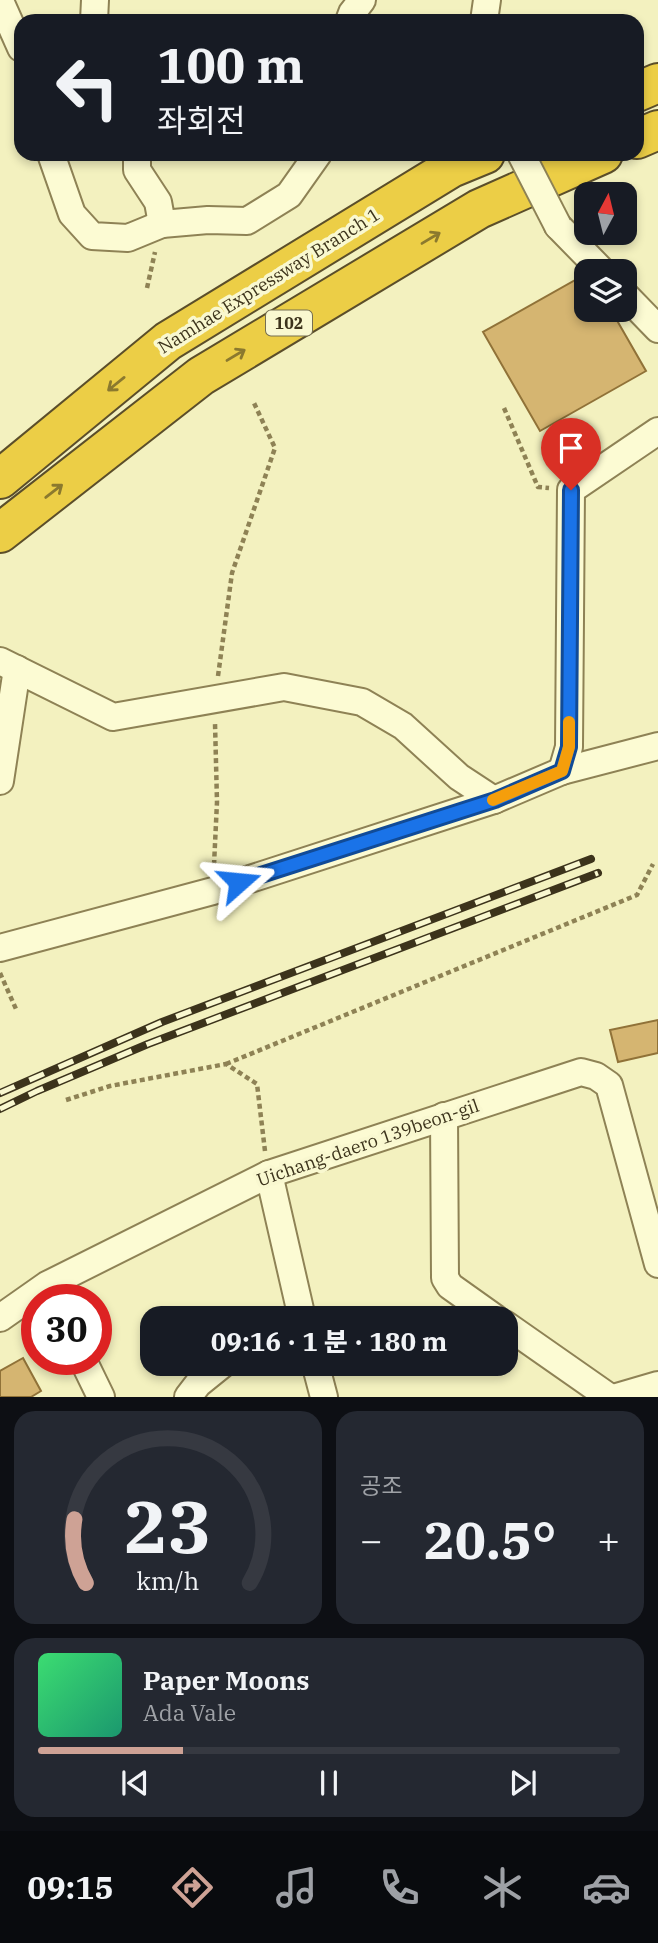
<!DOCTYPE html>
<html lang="ko">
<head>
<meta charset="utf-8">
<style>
	body { margin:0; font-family:"IBM Plex Serif","Noto Sans KR",serif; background:#242831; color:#f1f3f6; height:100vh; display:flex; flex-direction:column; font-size:26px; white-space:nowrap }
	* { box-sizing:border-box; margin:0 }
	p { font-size:23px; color:#9ea1a6 }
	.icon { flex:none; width:38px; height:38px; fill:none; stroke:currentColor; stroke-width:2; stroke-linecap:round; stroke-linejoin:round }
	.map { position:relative; height:1397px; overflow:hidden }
	.side { display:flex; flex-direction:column; gap:14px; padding:14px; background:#0d0f14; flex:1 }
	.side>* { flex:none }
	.top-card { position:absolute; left:14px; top:14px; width:630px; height:147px; border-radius:21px; box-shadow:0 4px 10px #0003; background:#171b24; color:#f1f3f6; overflow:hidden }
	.needle { width:46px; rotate:7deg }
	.controls { position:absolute; left:574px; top:182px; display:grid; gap:14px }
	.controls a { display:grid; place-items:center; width:63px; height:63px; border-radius:14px; background:#171b24; box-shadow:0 4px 10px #0003; font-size:35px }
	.speed { position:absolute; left:21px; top:1284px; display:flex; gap:14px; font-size:35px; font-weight:700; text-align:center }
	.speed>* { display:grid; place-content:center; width:91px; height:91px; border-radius:50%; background:#171b24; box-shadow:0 4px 10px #0003; line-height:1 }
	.speed .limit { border:10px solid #d22; background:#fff; color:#111 }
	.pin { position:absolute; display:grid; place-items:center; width:60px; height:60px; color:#fff; margin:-72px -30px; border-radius:50% 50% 50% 0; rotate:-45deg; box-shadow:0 0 7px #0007 }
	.pin .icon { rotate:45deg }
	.me { position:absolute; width:77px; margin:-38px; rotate:72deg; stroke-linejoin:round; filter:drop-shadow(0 0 5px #0008) }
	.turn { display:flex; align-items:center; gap:24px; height:147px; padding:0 28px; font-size:32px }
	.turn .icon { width:91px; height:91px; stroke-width:2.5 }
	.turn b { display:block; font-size:49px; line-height:60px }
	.big { font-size:52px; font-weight:800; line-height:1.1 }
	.side .card { flex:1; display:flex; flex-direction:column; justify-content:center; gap:10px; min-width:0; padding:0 24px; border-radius:21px; background:#242831 }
	.side .dial { align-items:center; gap:0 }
	.dial svg { height:182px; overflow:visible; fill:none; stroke:#363941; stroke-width:7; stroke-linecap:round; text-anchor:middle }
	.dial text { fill:#f1f3f6; stroke:none }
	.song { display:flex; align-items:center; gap:21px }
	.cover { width:84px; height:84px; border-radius:10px; background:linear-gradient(135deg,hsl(140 70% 55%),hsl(160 70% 35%)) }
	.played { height:7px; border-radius:4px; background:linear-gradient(90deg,#cea295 25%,#363941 25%) }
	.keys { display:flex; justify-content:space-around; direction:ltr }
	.heat { display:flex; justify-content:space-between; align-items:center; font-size:38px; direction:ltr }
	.side .tiles { flex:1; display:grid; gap:14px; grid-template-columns:1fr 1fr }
	.card:last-child { grid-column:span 2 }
	.trip { position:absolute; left:140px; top:1306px; width:378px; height:70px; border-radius:21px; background:#171b24; box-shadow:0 4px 10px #0003; font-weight:800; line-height:70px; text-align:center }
	.menu { display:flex; height:112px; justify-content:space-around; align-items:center; background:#090b0e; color:#9ea1a6 }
	.menu .icon { width:49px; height:49px }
	.menu .current { color:#cea295 }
	.menu b { font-size:32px; color:#f1f3f6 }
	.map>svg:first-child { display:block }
	.building { fill:#d5b571; stroke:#907238; stroke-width:2 }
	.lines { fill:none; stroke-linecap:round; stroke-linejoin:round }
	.minor-casing { stroke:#8e8255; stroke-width:30 }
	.highway-casing { stroke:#5b4e2a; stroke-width:42 }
	.path { stroke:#8e8255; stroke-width:4.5; stroke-dasharray:5 3.5; stroke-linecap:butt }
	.minor { stroke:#fcfbd3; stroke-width:26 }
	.highway { stroke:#ecce46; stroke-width:38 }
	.rail-casing { stroke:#3c331b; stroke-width:8 }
	.rail { stroke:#f9f8d0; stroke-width:5; stroke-dasharray:16; stroke-linecap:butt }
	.minor-bridge-casing { stroke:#8e8255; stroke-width:30; stroke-linecap:butt }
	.minor-bridge { stroke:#fcfbd3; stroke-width:26 }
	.oneway { stroke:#8b792e }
	.route-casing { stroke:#114b97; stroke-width:18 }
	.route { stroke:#1a73e8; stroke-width:12 }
	.slow { stroke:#f59e0b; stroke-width:12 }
	.labels { text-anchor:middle; stroke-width:7; stroke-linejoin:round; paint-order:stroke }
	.shield { fill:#f9f8d0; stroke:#756e51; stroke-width:2 }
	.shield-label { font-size:16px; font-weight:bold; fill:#3c331b }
	.street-label { font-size:18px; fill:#3c331b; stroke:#f9f8d0 }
</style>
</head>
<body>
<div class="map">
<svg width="658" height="1397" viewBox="0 0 658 1397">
	<rect width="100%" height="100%" fill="#f3f1bf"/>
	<g class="building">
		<polygon points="586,274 586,310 611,310 646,371 540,431 483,332"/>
		<polygon points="658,1020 658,1053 618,1062 610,1030"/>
		<polygon points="23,1358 41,1391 31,1397 0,1397 0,1371"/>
	</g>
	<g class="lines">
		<g class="minor-casing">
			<g id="minor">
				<polyline points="0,1 21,48"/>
				<polyline points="94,21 95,0"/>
				<polyline points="349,21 352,13 362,0"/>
				<polyline points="484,21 487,0"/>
				<polyline points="51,154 72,214 92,236 128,238 162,224"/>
				<polyline points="137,154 137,170 158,202 162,224 208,220 247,221 289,195 318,154"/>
				<polyline points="558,226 602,271"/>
				<polyline points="625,295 658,329"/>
				<polyline points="0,661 113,717 284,687 362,702 403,726 459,777 494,800"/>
				<polyline points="562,771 569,747 571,490 658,431"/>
				<polyline points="0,781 17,669"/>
				<polyline points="0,948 213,891 494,800 562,771 658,746"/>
				<polyline points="444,1116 445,1278 450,1286 495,1318"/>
				<polyline points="269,1174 302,1318"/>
				<polyline points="0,1318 47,1285 269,1174 581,1072 596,1076 609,1085 658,1264"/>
				<polyline points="506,1325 609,1397"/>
				<polyline points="83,1360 101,1397"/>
				<polyline points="315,1363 324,1397"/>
				<polyline points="188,1397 198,1384 224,1363"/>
				<polyline points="617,1397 658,1385"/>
			</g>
		</g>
		<g class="highway-casing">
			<g id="highway">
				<polyline points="637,92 658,83"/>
				<polyline points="637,139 658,130"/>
				<polyline points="0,479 168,341 451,168 485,154"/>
				<polyline points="0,533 201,376 479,209 603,154"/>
			</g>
		</g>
		<g class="path">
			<polyline points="147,288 155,252"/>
			<polyline points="504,408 538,487 549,488"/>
			<polyline points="218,676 232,573 275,448 254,403"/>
			<polyline points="214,865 217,802 215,723"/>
			<polyline points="0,973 16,1009"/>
			<polyline points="226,1064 637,895 653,864"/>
			<polyline points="66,1100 110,1086 226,1064 257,1084 265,1151"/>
		</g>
		<use href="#minor" class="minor"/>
		<use href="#highway" class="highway"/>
		<g class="rail-casing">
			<g id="rail">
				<polyline points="0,1093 162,1022 591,859"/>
				<polyline points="0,1109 37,1091 148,1044 598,873"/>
			</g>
		</g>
		<use href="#rail" class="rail"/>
		<g class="minor-bridge-casing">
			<polyline id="minor-bridge" points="521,154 558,226"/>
		</g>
		<use href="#minor-bridge" class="minor-bridge"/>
	</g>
	<defs><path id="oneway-shaft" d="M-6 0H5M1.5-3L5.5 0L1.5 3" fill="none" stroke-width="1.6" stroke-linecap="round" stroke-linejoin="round" transform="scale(1.75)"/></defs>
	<g class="oneway">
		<use href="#oneway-shaft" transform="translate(431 238) rotate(-31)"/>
		<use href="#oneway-shaft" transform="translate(236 355) rotate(-31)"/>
		<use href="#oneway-shaft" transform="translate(116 384) rotate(141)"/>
		<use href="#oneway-shaft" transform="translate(54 491) rotate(-38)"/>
	</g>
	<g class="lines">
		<g class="route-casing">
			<polyline id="route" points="239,882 495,800 562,771 569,747 571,490"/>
		</g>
		<use href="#route" class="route"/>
		<polyline class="slow" points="493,800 562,771 569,747 569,722"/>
	</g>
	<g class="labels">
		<rect class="shield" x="266" y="310.5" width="46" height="25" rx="5"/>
		<g class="shield-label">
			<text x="289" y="329">102</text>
		</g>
		<g class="street-label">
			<text transform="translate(269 281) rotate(-32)" y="6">Namhae Expressway Branch 1</text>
			<text transform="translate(368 1143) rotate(-19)" y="6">Uichang-daero 139beon-gil</text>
		</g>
	</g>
</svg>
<div class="controls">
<a><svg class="needle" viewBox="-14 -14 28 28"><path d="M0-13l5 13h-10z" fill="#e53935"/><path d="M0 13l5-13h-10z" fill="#9ea1a6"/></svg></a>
<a><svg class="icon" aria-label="layers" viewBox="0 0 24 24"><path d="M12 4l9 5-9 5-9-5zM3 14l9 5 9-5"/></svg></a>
</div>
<div class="speed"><div class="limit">30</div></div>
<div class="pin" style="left:571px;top:490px;background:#d93025"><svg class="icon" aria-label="arrive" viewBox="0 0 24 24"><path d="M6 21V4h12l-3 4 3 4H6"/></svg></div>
<svg class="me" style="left:239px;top:882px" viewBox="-20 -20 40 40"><path d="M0-17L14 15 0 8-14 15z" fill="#1a73e8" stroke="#fff" stroke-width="4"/></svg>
<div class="trip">09:16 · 1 분 · 180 m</div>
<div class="top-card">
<div class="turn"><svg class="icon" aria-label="left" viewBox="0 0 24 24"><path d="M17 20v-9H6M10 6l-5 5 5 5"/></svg><div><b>100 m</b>좌회전</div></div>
</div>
</div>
<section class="side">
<div class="tiles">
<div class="card dial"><svg viewBox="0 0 100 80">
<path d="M14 69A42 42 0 1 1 86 69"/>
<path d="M14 69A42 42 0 0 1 9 41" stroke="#cea295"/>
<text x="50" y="56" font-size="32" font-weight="700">23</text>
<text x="50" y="72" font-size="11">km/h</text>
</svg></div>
<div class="card"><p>공조</p>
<div class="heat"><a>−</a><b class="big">20.5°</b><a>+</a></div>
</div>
<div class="card">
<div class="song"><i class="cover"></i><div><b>Paper Moons</b><p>Ada Vale</p></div></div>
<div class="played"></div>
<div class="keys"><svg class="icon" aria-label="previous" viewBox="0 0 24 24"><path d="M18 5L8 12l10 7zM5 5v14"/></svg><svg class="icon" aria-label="pause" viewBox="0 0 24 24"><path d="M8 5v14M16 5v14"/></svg><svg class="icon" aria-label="next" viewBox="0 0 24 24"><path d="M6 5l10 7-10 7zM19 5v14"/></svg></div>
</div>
</div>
</section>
<nav class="menu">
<b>09:15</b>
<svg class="icon current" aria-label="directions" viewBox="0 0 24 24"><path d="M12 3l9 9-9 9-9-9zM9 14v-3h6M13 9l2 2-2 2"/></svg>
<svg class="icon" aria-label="music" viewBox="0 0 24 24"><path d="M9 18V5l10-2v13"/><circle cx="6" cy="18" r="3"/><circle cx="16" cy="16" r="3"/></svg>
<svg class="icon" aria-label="phone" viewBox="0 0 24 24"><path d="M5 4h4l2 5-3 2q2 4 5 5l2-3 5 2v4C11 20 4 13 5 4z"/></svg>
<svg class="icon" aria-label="climate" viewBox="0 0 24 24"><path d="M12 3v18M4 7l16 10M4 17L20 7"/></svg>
<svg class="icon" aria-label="car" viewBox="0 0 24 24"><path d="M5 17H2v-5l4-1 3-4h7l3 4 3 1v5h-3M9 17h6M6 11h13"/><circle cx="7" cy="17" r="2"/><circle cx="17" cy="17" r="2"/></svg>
</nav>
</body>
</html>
